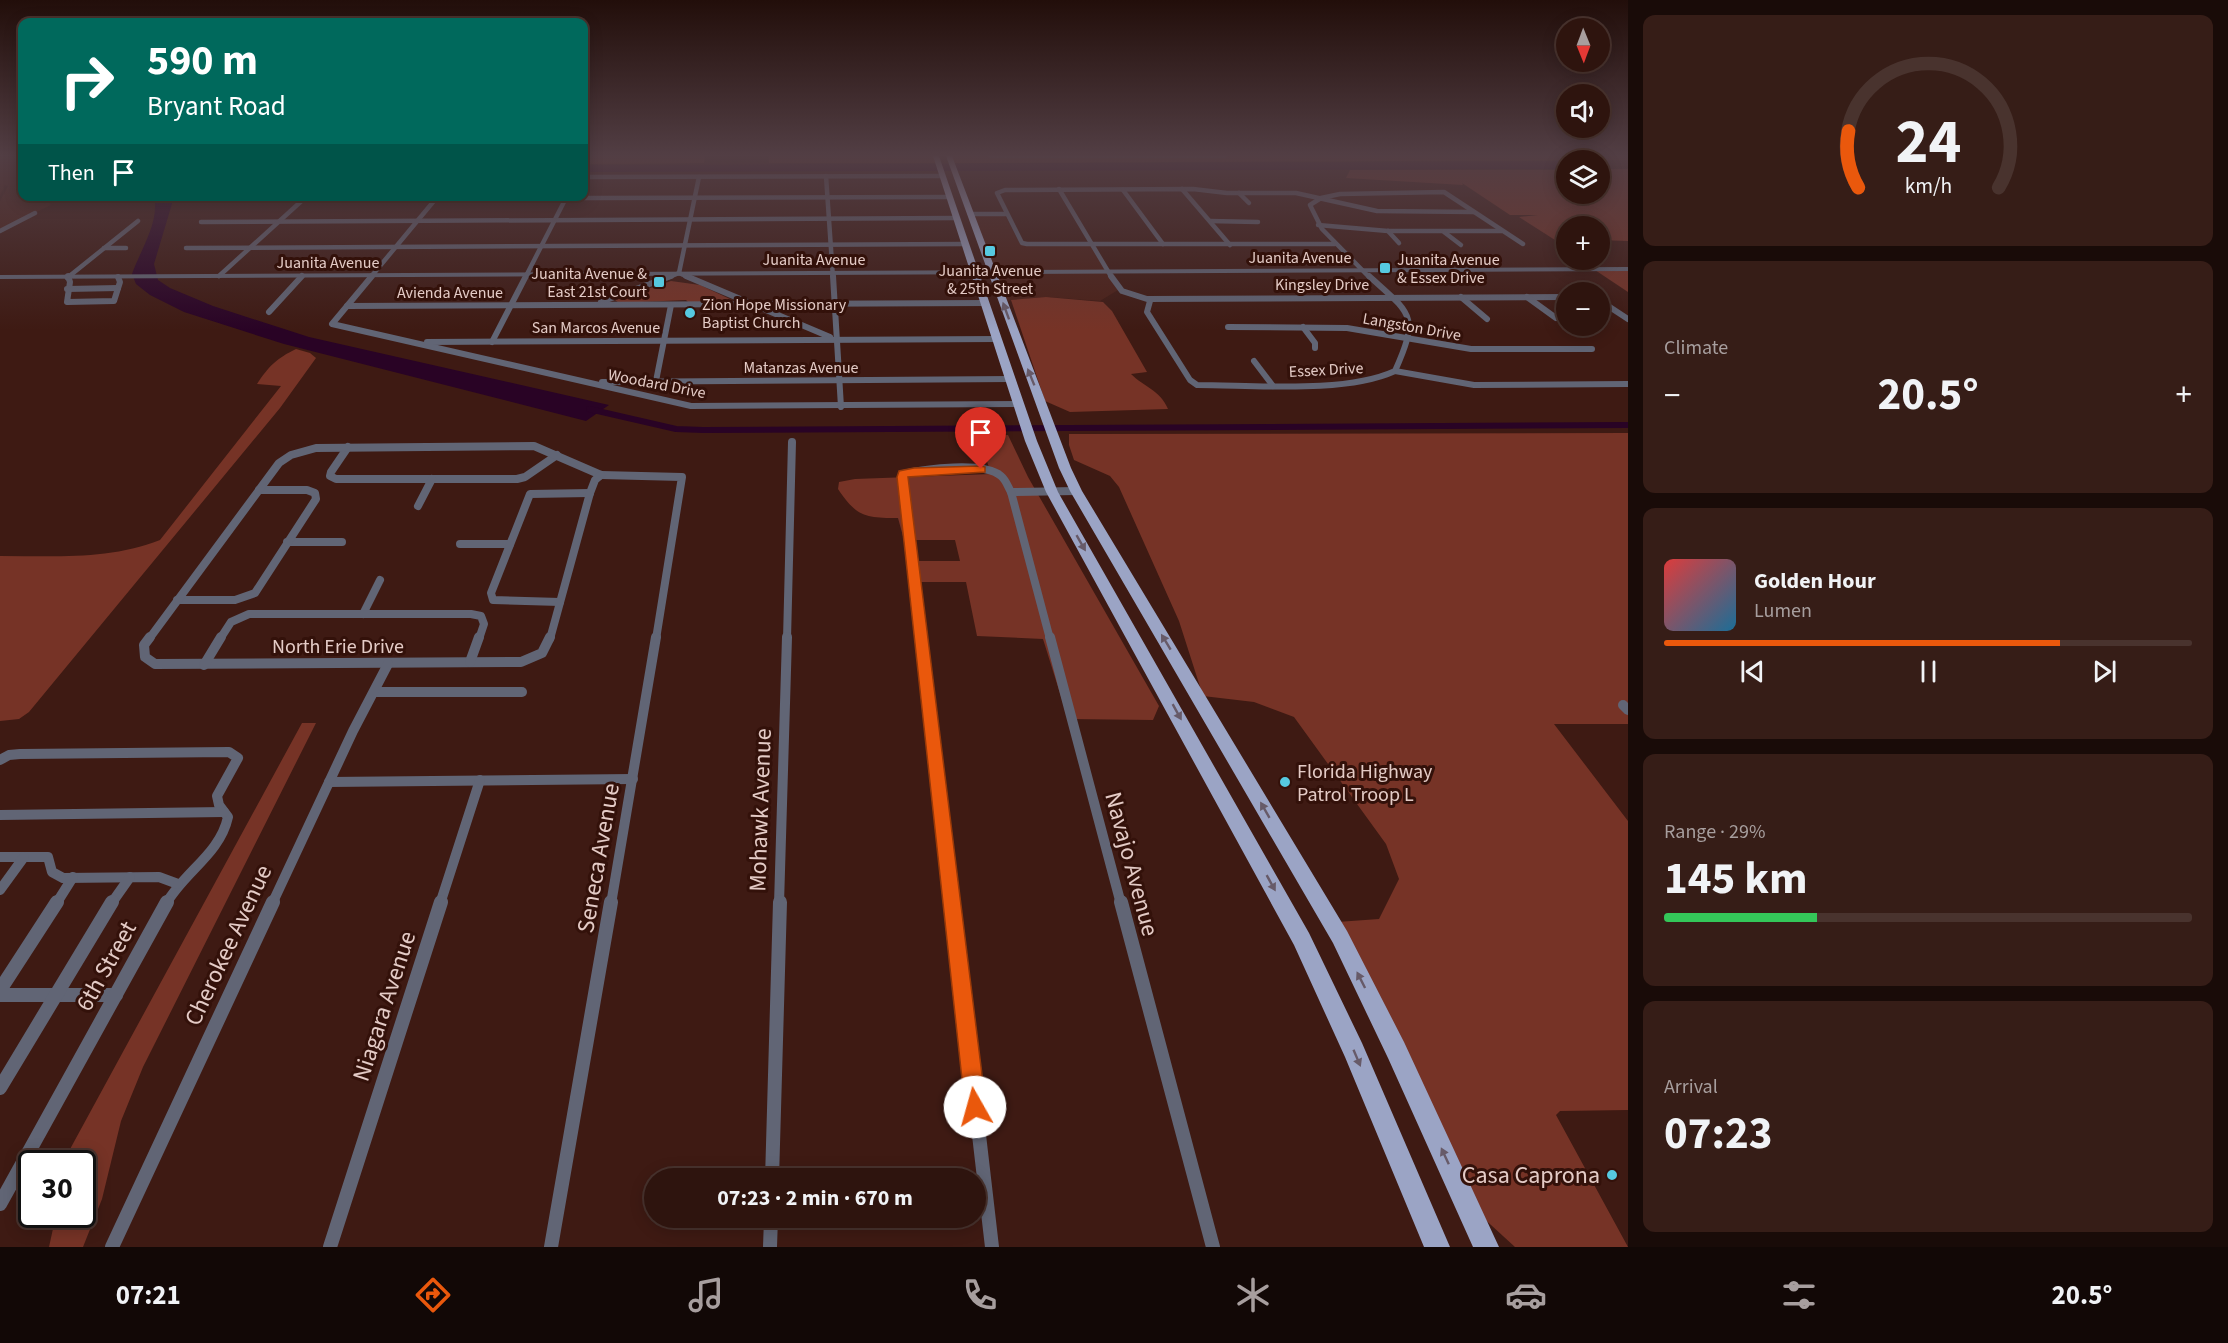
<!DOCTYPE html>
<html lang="en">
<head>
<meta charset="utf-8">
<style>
	body { margin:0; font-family:"Source Sans 3",sans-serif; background:#361d17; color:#f1f3f6; height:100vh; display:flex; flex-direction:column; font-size:22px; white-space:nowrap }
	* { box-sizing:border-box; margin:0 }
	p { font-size:20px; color:#a79e9e }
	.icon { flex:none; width:33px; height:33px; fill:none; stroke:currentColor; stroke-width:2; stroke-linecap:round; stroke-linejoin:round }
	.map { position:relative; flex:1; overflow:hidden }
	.sheet { display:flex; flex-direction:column; gap:15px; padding:15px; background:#190b08; width:600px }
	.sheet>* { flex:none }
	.top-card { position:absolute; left:18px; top:18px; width:570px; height:183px; border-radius:12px; box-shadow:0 3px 15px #0003,0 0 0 2px #49332e; background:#00695c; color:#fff; overflow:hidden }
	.needle { width:39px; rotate:179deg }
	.controls { position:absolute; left:1556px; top:18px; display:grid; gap:12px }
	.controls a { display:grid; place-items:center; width:54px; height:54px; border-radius:50%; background:#2e140e; box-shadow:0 3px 15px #0003,0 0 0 2px #49332e; font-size:30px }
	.speed { position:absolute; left:18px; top:1150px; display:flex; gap:12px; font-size:30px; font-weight:700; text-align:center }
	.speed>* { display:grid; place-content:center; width:78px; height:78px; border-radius:50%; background:#2e140e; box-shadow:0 3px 15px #0003,0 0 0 2px #49332e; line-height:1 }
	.speed .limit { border:3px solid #111; border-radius:9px; background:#fff; color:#111 }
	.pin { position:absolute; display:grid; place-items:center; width:51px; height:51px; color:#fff; margin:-62px -26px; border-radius:50% 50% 50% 0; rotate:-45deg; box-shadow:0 0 6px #0007 }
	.pin .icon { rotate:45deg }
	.me { position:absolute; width:66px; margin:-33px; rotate:353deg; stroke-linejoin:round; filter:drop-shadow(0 0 4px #0008) }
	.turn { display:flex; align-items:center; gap:21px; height:126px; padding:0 30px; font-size:27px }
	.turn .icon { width:78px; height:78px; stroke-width:2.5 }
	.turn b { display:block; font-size:42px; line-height:51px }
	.then { display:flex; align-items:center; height:57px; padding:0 30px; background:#0003; gap:12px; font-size:22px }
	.big { font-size:45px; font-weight:700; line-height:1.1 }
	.sheet .widget { flex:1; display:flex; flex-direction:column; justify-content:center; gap:9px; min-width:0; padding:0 21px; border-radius:12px; background:#361d17 }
	.sheet .dial { align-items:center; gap:0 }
	.dial svg { height:156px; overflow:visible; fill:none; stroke:#49332e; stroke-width:7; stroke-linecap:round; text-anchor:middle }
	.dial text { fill:#f1f3f6; stroke:none }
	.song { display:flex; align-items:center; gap:18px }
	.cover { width:72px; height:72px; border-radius:9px; background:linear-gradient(135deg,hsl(0 70% 55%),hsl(200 70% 35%)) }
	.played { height:6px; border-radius:3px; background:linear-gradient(90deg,#ea580c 75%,#49332e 75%) }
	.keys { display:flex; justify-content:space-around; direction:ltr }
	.heat { display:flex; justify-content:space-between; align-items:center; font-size:33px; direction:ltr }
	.charge { height:9px; border-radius:4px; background:linear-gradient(90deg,#34c759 29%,#49332e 0) }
	.trip { position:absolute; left:644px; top:1168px; width:342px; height:60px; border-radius:30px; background:#2e140e; box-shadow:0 3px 15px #0003,0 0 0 2px #49332e; font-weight:700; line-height:60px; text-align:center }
	.dock { display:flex; height:96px; justify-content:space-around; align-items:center; background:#120806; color:#a79e9e }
	.dock .icon { width:42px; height:42px }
	.dock .selected { color:#ea580c }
	.dock b { font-size:27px; color:#f1f3f6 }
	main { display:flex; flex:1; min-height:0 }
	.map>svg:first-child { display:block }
	.built { fill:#4b2017 }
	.green { fill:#763326 }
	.water { fill:#290325 }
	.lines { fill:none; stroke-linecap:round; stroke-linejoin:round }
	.canal { stroke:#290325; stroke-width:6 }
	.minor-far4 { stroke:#616575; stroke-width:4.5 }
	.minor-far3 { stroke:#616575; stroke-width:6 }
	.minor-far2 { stroke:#616575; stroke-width:8 }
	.minor-far1 { stroke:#616575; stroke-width:10 }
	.minor { stroke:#616575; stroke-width:14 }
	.tertiary { fill:#616575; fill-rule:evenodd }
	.primary { fill:#9ba4c5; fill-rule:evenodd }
	.oneway { fill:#675a68 }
	.route { fill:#ea580c; stroke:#983908; stroke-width:1.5 }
	.poi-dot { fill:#56c9e0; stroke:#33110a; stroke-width:2 }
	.labels { text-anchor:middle; stroke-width:6; stroke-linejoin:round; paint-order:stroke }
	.far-street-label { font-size:16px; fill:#e4cbc6; stroke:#33110a }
	.far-poi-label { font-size:16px; fill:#e4cbc6; stroke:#33110a; text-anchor:start }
	.street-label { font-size:20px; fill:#e4cbc6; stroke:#33110a }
	.poi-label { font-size:20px; fill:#e4cbc6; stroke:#33110a; text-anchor:start }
	.near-street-label { font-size:24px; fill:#e4cbc6; stroke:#33110a }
	.near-poi-label { font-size:24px; fill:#e4cbc6; stroke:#33110a; text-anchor:end }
</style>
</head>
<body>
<main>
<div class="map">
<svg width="1628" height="1247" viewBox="0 0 1628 1247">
	<rect width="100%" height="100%" fill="#3e1a13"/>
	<g class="built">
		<polygon points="0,156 22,156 22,196 32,197 46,204 36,197 75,197 62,202 49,203 51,205 0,230 0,201 8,186 5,185 0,196"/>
		<polygon points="973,215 1005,215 1020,244 1091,245 1105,270 995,271"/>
		<polygon points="1106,272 1118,290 1100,301 1046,297 1005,301 996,273"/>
	</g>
	<g class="green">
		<polygon points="584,156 705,156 704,163 584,164"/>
		<polygon points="769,156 934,156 936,163 769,163"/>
		<polygon points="951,156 1628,156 1628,160 953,163"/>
		<polygon points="1599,169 1628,169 1628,241 1599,240 1599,226 1566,226 1566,240 1555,240 1519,217 1538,215 1510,215 1462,183 1463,185 1346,178 1350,170 1566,170 1566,194 1599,194"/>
		<polygon points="1595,270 1628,270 1628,292"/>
		<polygon points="671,281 700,285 732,300 689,303 686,300 619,303 615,300"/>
		<path d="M1046,297l57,5 9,9 35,61 -16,2c13,13 29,16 37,35l-98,3 -25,-11 -34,-101z"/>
		<path d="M296,349l14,4 6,5 -36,50 -251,304 -10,7 -19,2v-165c55,0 110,4 160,-16l121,-154 -24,-2c11,-17 20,-26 39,-35z"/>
		<polygon points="1628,433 1628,724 1554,724 1628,821 1628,1110 1560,1111 1556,1115 1628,1247 1515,1247 1479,1214 1337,922 1379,919 1399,879 1386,844 1294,717 1254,702 1203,696 1179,621 1119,487 1110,476 1074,460 1069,445 1069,434"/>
		<path d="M1008,435l20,42 131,229 -6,14 -85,-1 -25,-80 -66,-3 -11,-54h-53l-5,-21h52l-5,-21h-51l-6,-22c-33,0 -41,-1 -60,-29l1,-7 16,-3 136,-5 -12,-38z"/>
		<polygon points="302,723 316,723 143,1067 121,1121 102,1199 83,1247 49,1247 56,1215 82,1215 82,1164 67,1164 69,1151"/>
	</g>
	<g class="water">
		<polygon points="1566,161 1566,169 584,172 584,165"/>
		<path d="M154,197h20l-20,67 4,16 12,8 43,18 96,31 300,68 -23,16 -302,-77 -100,-32 -34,-17 -14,-11 -4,-10c8,-23 28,-53 22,-77z"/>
	</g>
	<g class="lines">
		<polyline class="canal" points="589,409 676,429 703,430 1628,425"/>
		<g class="minor-far4">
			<polyline points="991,156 1224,156"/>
			<polyline points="826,176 833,278"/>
			<polyline points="584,177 941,176"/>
			<polyline points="1059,189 1112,278"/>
			<polyline points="1182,189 1230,245"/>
			<polyline points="1123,190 1163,244"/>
			<polyline points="1239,193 1249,203"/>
			<polyline points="229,199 948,197"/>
			<polyline points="970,214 1006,214"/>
			<polyline points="1210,221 1258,222"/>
			<polyline points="201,222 957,218"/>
			<polyline points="1318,225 1388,231 1502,231"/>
			<polyline points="0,231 35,213"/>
			<polyline points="1388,231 1399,243"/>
			<polyline points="1444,232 1461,245"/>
			<polyline points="1335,244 1027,244 1022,243 997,193 1005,190 1193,189 1227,193 1296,193 1377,211 1474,212"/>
			<polyline points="104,248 126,248"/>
			<polyline points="186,248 966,244"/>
			<polyline points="679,273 690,278"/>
			<polyline points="679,273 699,177"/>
			<polyline points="219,276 307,196"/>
			<polyline points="67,278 138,221"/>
			<polyline points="370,278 438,196"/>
			<polyline points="525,278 567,196"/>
			<polyline points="667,278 679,273"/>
			<polyline points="1370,278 1322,229 1310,205 1321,198 1340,194 1444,192 1523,244"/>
		</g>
		<g class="minor-far3">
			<polyline points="68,276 70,282 67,302 114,301 120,282 118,277"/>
			<polyline points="372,276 332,324 691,406 1020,404"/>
			<polyline points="686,276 830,337"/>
			<polyline points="833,276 841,407"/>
			<polyline points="1111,276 1122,291 1147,299 1566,297"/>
			<polyline points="67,289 118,288"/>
			<polyline points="1461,297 1487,319"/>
			<polyline points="1527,297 1556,318"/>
			<polyline points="1599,300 1628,319"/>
			<path d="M1150,301l-3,11 43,68 7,5c56,0 148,9 198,-14 25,-56 16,-57 -26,-95"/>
			<polyline points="601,302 671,276"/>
			<polyline points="347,306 986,303"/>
			<polyline points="269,312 302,276"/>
			<polyline points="1228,327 1347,328 1471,349 1592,349"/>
			<polyline points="1303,327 1315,343 1315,348"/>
			<polyline points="427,342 998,339"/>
			<polyline points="492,342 526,276"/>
			<polyline points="1254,361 1273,386"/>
			<polyline points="1395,371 1474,385 1628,384"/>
			<polyline points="656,381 671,305"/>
			<polyline points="602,382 1012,379"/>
		</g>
		<g class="minor-far2">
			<polyline points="348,447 331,472 330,476 336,479 517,479 525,477 557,455"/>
			<polyline points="601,475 682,477 656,639"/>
			<polyline points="1011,492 1076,491"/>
			<polyline points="418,506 432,479"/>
			<polyline points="287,542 342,542"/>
			<polyline points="460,544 510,544"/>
			<polyline points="177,600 235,600 255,593 316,499 315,493 307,490 259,490"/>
			<polyline points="560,602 493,600 491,593 530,494 590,493"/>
			<polyline points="363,614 380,580"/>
			<polyline points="149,639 279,463 291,455 316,448 534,446 601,475"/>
			<polyline points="220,639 231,622 249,614 471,614 481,616 484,624 479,639"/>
			<polyline points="550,639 590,493 595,480 601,475"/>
			<polyline points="787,639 792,442"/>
			<path d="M921,639l-19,-162 1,-3c22,-5 80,-13 98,2 5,4 7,11 10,16l39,147"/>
		</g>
		<g class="minor-far1">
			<polyline points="150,637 144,645 145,657 155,664 521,662 542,653 550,637"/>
			<polyline points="921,637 952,904"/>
			<polyline points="1050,637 1121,904"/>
			<polyline points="470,662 479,637"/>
			<polyline points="204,665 221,637"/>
			<polyline points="375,692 522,692"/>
			<polyline points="1623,705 1628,710"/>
			<path d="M0,760l9,-5 11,-1 209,-2 9,6 -21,38 2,9 9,12c-8,37 -44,55 -62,87"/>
			<polyline points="329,782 633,779"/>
			<polyline points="0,815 224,812"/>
			<polyline points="0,857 48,857 52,872 63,878 159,877 178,884"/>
			<polyline points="0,890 24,857"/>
			<polyline points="56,904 73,877"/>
			<polyline points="111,904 130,877"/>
			<polyline points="272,904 353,731 388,664"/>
			<polyline points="440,904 480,780"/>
			<polyline points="611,904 656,637"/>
			<polyline points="779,904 787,637"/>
		</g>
		<g class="minor">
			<polyline points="952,902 992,1247"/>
			<polyline points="1121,902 1213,1247"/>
			<polyline points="0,990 57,902"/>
			<polyline points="0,995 116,995"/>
			<polyline points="0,1088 112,902"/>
			<polyline points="772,1179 780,902"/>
			<polyline points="0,1204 167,902"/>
			<polyline points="112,1247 273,902"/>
			<polyline points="330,1247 441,902"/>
			<polyline points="551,1247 611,902"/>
			<polyline points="770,1247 771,1218"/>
		</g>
		<polygon class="tertiary" points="1628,267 1628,271 0,279 0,275"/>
		<g class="primary">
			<polygon points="933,156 939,156 1037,441 1058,492 1309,933 1362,1043 1450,1247 1424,1247 1345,1057 1294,945 1046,492 1025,441"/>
			<polygon points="946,156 952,156 1071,468 1082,491 1347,931 1404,1042 1499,1247 1473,1247 1388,1058 1333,943 1070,491 1059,468"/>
		</g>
	</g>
	<defs><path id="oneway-solid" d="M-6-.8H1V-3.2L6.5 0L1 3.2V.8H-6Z" transform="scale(1.5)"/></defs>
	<g class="oneway">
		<use href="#oneway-solid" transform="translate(1006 311) rotate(-110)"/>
		<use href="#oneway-solid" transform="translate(1031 377) rotate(-112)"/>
		<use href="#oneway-solid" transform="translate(1081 543) rotate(60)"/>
		<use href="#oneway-solid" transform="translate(1166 642) rotate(-121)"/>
		<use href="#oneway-solid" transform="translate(1177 712) rotate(61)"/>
		<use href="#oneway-solid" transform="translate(1265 810) rotate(-120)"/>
		<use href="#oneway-solid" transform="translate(1271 883) rotate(61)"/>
		<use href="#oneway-solid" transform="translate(1361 980) rotate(-117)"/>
		<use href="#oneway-solid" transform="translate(1357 1058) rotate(67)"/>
		<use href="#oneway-solid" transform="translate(1445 1156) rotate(-115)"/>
	</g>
	<linearGradient id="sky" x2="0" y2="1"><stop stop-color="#220e0a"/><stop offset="0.47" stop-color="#523e44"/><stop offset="1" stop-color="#523e44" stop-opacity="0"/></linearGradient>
	<rect width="1628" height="330" fill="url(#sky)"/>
	<polygon class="route" points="981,466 985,467 985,472 908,477 986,1107 983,1114 975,1118 968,1114 965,1107 897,477 899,471 914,468"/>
	<g class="poi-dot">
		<rect x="984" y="245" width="12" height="12" rx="3"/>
		<rect x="1379" y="262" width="12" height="12" rx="3"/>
		<rect x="653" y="276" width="12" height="12" rx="3"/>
		<circle cx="690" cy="313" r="6"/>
		<circle cx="1285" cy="782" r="6"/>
		<circle cx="1612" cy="1175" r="6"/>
	</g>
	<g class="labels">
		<g class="far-street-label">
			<text x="1300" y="263">Juanita Avenue</text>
			<text x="814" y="265">Juanita Avenue</text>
			<text x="328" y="268">Juanita Avenue</text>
			<text x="1322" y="290">Kingsley Drive</text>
			<text x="450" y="298">Avienda Avenue</text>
			<text transform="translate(1412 326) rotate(10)" y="6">Langston Drive</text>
			<text x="596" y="333">San Marcos Avenue</text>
			<text x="801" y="373">Matanzas Avenue</text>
			<text transform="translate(1326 369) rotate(-3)" y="6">Essex Drive</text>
			<text transform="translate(657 383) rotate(11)" y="6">Woodard Drive</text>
		</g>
		<g class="far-poi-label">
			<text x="1397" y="265">Juanita Avenue<tspan x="1397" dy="18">&amp; Essex Drive</tspan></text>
			<text x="990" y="276" text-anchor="middle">Juanita Avenue<tspan x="990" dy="18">&amp; 25th Street</tspan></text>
			<text x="647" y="279" text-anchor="end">Juanita Avenue &amp;<tspan x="647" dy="18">East 21st Court</tspan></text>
			<text x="702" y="310">Zion Hope Missionary<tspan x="702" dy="18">Baptist Church</tspan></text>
		</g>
		<g class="street-label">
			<text x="338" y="653">North Erie Drive</text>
		</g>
		<g class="poi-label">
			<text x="1297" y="778">Florida Highway<tspan x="1297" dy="23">Patrol Troop L</tspan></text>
		</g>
		<g class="near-street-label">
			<text transform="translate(760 810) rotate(-88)" y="8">Mohawk Avenue</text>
			<text transform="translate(598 858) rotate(-80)" y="8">Seneca Avenue</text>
			<text transform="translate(1132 864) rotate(75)" y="8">Navajo Avenue</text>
			<text transform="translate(228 945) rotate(-65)" y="8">Cherokee Avenue</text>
			<text transform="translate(106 966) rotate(-61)" y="8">6th Street</text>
			<text transform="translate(384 1006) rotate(-72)" y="8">Niagara Avenue</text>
		</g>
		<g class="near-poi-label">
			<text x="1600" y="1183">Casa Caprona</text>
		</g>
	</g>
</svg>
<div class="controls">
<a><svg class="needle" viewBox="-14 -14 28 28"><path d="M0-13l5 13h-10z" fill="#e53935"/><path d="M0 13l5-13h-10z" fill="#a79e9e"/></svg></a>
<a><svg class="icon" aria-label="sound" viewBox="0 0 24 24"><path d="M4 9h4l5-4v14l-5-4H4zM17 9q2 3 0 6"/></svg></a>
<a><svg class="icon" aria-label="layers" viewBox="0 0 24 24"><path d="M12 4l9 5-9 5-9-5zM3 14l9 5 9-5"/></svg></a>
<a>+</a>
<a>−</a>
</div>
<div class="speed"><div class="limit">30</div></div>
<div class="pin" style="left:981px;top:469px;background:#d93025"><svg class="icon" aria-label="arrive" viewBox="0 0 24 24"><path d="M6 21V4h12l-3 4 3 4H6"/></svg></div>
<svg class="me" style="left:975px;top:1107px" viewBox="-20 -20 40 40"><circle r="19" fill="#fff"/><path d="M0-13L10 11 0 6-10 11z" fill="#ea580c"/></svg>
<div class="trip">07:23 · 2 min · 670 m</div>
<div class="top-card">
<div class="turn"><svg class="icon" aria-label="right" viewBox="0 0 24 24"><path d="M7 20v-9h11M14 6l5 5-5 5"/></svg><div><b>590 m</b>Bryant Road</div></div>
<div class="then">Then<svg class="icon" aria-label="arrive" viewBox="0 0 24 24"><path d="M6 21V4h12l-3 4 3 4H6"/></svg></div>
</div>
</div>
<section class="sheet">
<div class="widget dial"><svg viewBox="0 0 100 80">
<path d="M14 69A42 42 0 1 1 86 69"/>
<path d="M14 69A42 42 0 0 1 9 40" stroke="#ea580c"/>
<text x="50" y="56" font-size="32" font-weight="700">24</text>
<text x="50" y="72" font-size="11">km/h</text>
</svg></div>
<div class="widget"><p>Climate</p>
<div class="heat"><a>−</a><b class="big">20.5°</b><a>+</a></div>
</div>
<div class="widget">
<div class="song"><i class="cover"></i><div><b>Golden Hour</b><p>Lumen</p></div></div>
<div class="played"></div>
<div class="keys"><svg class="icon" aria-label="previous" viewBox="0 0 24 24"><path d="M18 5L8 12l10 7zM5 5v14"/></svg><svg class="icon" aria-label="pause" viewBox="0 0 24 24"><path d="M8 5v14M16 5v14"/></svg><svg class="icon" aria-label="next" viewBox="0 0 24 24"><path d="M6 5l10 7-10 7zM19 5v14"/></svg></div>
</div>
<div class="widget"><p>Range · 29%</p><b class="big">145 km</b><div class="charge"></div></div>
<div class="widget"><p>Arrival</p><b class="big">07:23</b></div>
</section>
</main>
<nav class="dock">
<b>07:21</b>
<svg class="icon selected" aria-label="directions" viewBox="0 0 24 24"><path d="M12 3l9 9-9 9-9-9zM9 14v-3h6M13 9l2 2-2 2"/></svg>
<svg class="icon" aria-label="music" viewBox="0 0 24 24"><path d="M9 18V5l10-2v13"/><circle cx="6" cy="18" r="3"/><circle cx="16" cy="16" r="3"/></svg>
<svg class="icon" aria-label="phone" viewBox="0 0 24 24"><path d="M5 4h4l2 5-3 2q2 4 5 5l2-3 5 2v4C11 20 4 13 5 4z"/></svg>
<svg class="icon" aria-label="climate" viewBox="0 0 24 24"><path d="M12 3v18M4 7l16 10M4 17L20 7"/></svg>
<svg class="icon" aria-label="car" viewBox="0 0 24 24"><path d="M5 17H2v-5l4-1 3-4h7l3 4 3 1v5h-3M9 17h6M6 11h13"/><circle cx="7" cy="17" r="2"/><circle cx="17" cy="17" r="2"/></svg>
<svg class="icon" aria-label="filters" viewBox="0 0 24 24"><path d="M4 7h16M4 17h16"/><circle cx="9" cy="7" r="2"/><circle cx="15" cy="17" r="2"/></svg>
<b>20.5°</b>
</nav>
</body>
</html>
